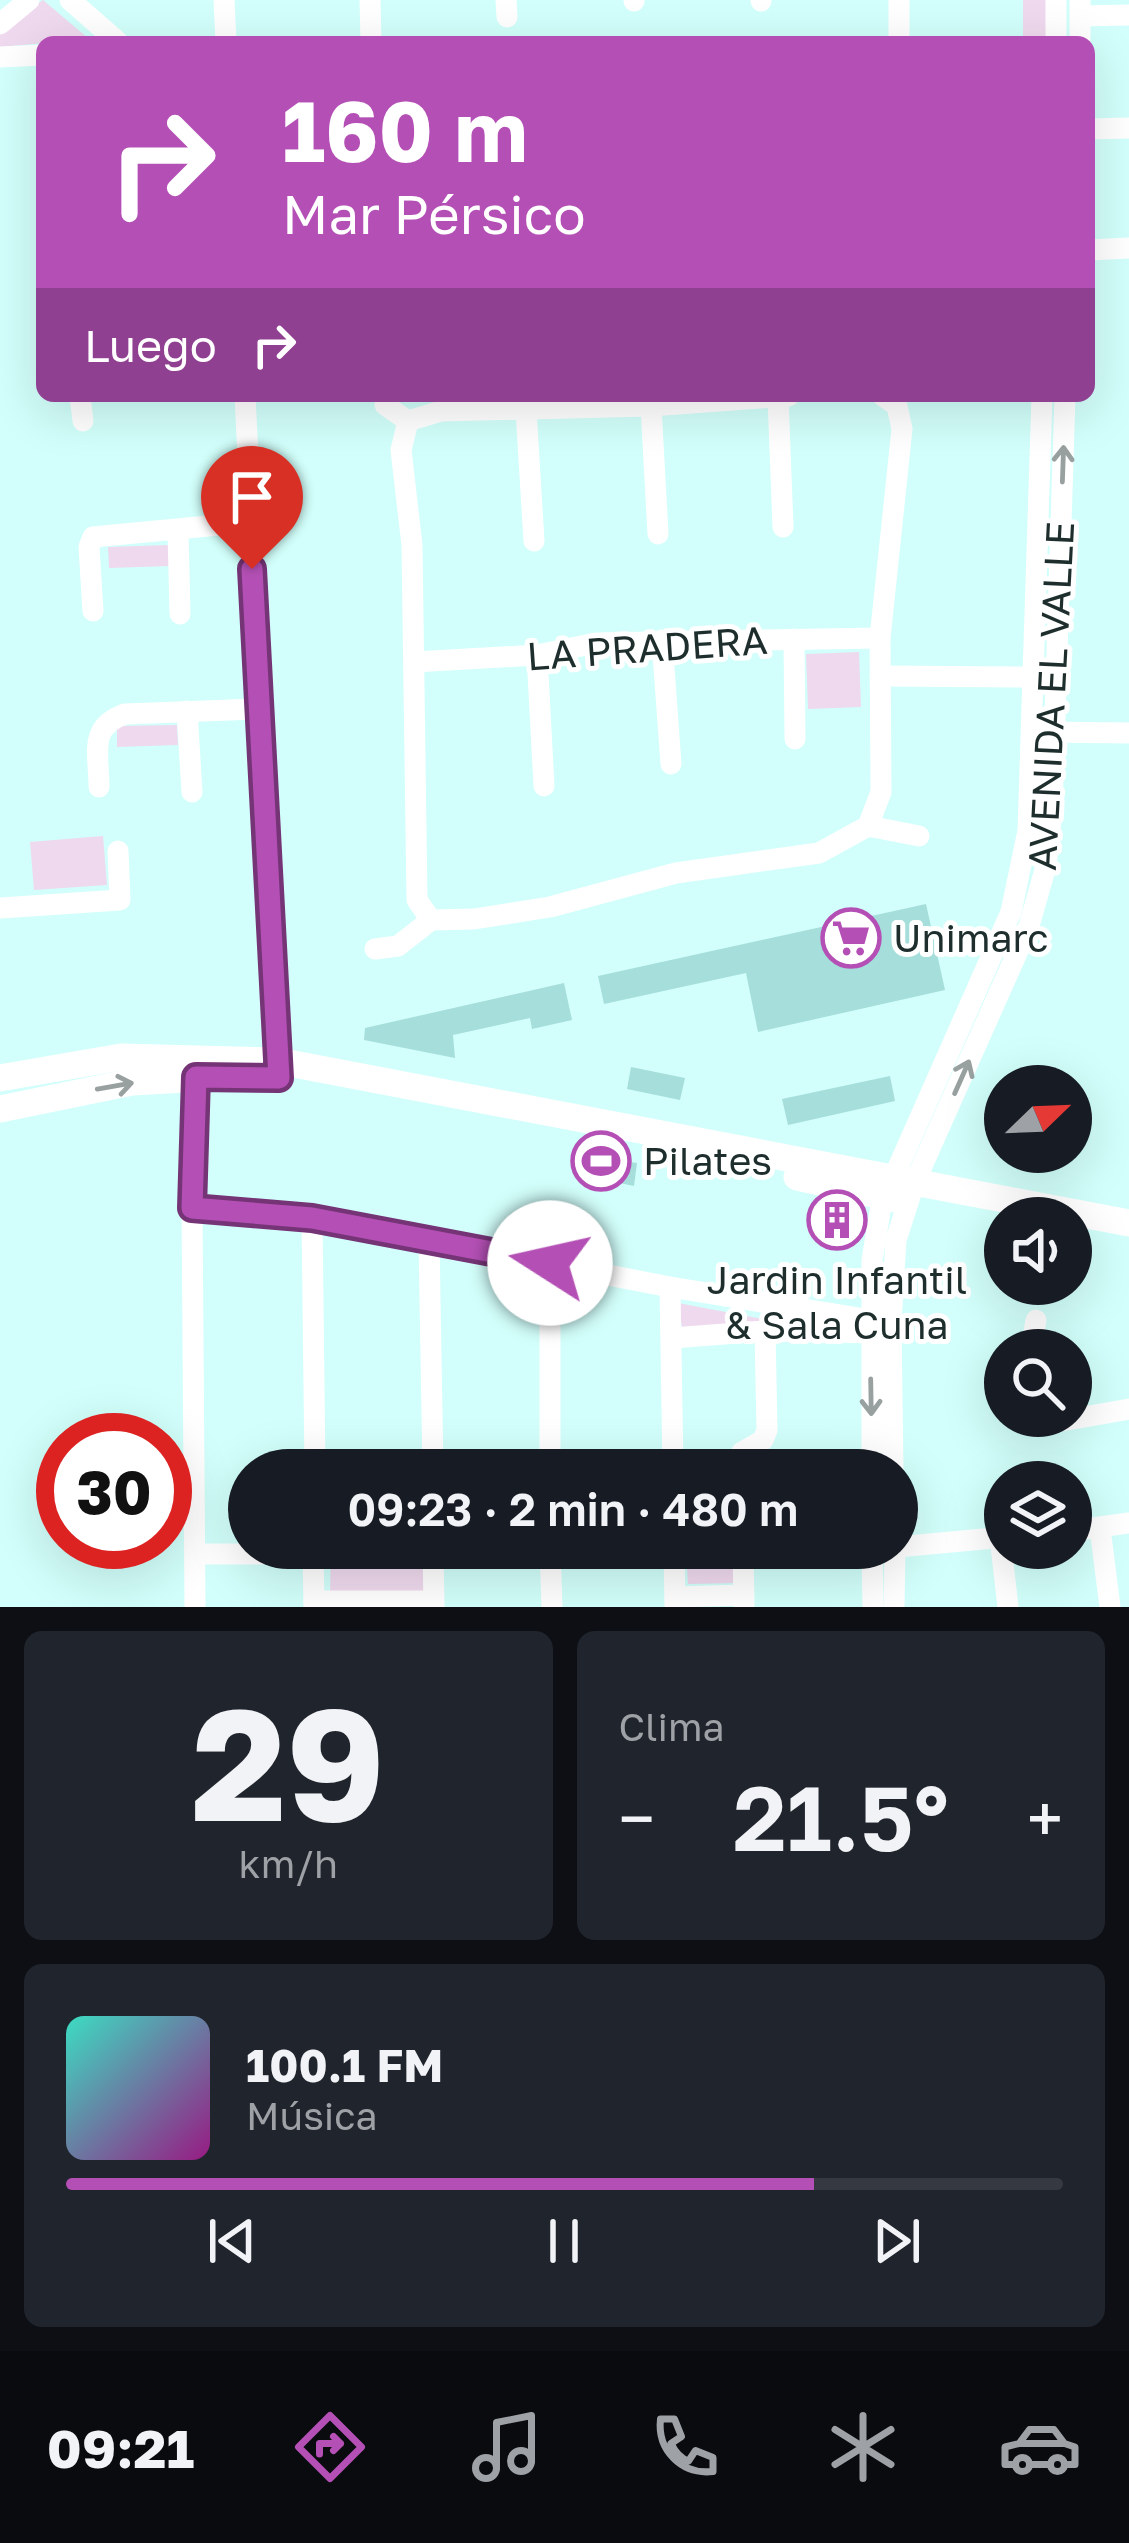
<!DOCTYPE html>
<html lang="es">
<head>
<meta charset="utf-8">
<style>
	body { margin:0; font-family:"Golos Text",sans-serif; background:#20242c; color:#f1f3f6; height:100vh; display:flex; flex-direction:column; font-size:45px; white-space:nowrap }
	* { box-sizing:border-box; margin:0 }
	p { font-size:39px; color:#9ea1a6 }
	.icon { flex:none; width:66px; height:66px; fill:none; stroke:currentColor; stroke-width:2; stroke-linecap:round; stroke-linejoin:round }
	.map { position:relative; height:1607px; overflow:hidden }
	.panel { display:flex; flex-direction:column; gap:24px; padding:24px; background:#0d0f14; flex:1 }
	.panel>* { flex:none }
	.banner { position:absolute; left:36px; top:36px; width:1059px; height:366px; border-radius:18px; box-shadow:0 12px 48px #0002; background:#b450b5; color:#fff; overflow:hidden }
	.needle { width:78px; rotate:67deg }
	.fabs { position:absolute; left:984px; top:1065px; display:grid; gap:24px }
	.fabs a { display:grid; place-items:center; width:108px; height:108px; border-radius:50%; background:#171b24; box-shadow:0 12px 48px #0002; font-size:60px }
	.speed { position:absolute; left:36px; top:1413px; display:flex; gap:24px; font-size:60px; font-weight:700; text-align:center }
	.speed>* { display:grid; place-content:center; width:156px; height:156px; border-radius:50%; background:#171b24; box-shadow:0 12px 48px #0002; line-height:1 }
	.speed .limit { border:18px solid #d22; background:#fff; color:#111 }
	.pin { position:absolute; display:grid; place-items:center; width:102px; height:102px; color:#fff; margin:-123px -51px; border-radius:50% 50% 50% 0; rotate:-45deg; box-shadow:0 0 12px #0007 }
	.pin .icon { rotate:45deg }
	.me { position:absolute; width:132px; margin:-66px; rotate:280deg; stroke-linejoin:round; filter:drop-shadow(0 0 9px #0008) }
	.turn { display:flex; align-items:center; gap:42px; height:252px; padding:0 48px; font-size:54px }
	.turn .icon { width:156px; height:156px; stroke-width:2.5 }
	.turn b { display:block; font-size:84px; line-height:102px }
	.then { display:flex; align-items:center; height:114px; padding:0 48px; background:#0003; gap:24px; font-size:45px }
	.big { font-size:90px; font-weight:600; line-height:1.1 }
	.panel .tile { flex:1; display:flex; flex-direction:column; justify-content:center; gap:18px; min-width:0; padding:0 42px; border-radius:18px; background:#20242c }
	.panel .dial { align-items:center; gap:0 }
	.dial b { font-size:156px; line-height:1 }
	.song { display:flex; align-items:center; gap:36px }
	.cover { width:144px; height:144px; border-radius:18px; background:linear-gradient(135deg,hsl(170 70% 55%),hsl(310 70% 35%)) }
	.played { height:12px; border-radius:6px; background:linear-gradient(90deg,#b450b5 75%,#363941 75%) }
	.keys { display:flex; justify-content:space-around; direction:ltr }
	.heat { display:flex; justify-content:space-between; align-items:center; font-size:66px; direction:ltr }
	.panel .tiles { flex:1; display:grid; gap:24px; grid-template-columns:1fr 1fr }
	.tile:last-child { grid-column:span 2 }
	.trip { position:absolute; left:228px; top:1449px; width:690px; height:120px; border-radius:60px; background:#171b24; box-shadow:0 12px 48px #0002; font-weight:600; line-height:120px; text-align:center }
	.tabs { display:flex; height:192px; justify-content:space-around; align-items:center; background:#090b0e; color:#9ea1a6 }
	.tabs .icon { width:84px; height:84px }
	.tabs .active { color:#b450b5 }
	.tabs b { font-size:54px; color:#f1f3f6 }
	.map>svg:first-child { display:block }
	.green { fill:#efd9ee }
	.building { fill:#a6dedb }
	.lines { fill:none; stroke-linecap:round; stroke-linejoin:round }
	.minor { stroke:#fff; stroke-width:21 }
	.major { stroke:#fff; stroke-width:27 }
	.oneway { stroke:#99a1a0 }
	.route-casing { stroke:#753476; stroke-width:30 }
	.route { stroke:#b450b5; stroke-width:21 }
	.labels { text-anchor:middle; stroke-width:10; stroke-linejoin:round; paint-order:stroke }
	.street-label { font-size:39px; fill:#1d2e2d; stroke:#fff }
	.poi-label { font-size:39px; fill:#1d2e2d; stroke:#fff; text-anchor:start }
</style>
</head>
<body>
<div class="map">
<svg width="1129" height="1607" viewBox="0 0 1129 1607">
	<rect width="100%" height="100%" fill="#d2fffb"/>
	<g class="green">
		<polygon points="43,0 89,39 0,47 0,30"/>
		<rect x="1023" y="0" width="29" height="42"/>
		<polygon points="169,545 170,566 109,568 108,547"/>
		<polygon points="859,652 861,707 808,709 806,654"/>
		<polygon points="177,725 178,745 117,747 117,726"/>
		<polygon points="103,836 107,885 34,890 30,842"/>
		<polygon points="678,1303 784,1323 682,1327"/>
		<polygon points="331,1548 425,1548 426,1600 330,1597"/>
		<polygon points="686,1548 736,1548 737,1583 688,1584"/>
	</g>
	<g class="building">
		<polygon points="926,904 945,990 758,1032 746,973 604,1004 598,976"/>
		<polygon points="564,983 572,1020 532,1029 530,1018 453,1035 455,1058 364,1040 365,1028"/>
		<polygon points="631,1067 685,1078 680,1100 627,1089"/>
		<polygon points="890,1076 895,1101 788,1125 782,1099"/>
		<polygon points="589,1156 637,1163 634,1186 586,1176"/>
		<polygon points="826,1202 853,1208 848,1236 821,1231"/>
	</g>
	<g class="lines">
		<g class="minor">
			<polyline points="70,0 118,42"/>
			<polyline points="224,0 226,42"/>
			<polyline points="370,0 371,42"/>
			<polyline points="506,0 507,17"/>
			<polyline points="634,0 634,1"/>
			<polyline points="761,0 761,1"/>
			<polyline points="899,0 899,42"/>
			<polyline points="1056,0 1056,42"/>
			<polyline points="1080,0 1080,42"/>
			<polyline points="1080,16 1129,15"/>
			<polyline points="0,24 29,0"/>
			<polyline points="0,57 42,55"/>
			<polyline points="1089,129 1129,128"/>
			<polyline points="1089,250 1129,248"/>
			<polyline points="80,396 83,421"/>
			<polyline points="245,396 279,1079"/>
			<polyline points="778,397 783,527"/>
			<polyline points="385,405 408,421 441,411 651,406 789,396"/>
			<polyline points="651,406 658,534"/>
			<polyline points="526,410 534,541"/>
			<polyline points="408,421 401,450 412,545 417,900 431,920"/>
			<polyline points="178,532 180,614"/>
			<polyline points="93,611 89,547 93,537 250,522"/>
			<polyline points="794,639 795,739"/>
			<polyline points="662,640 671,764"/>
			<polyline points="537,655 544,786"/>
			<polyline points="414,662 537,655 596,643 880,638"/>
			<polyline points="880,676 1032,677"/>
			<polyline points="187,711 192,792"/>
			<polyline points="1040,732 1129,733"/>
			<path d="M99,787c0,-34 -11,-60 26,-73l134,-5"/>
			<polyline points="868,826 881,792 880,638 902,429 897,406 883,396"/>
			<polyline points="0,908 120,900 118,851"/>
			<polyline points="375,949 398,946 431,920 474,919 550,907 676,873 819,853 868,826 919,836"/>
			<polyline points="192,1208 312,1218 670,1287 883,1322"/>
			<polyline points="312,1218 315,1470"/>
			<polyline points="429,1242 433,1470"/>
			<polyline points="670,1287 673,1470"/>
			<polyline points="672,1338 765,1331 878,1333"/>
			<polyline points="1031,1350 1036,1320"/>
			<polyline points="1043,1416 1050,1423 1129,1409"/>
			<polyline points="550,1470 550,1263"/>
			<polyline points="742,1470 742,1452 763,1440 767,1430 765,1331"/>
			<polyline points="872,1470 872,1260 881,1206 1011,912 1028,831 1042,396"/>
			<polyline points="893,1470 891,1323 896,1240 914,1184 1029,926 1046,866 1052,811 1065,396"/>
			<polyline points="1100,1528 1110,1607"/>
			<polyline points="1071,1531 1129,1523"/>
			<polyline points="1000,1537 1008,1607"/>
			<polyline points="897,1547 1005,1537"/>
			<polyline points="313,1548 314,1607"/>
			<polyline points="433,1548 434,1607"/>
			<polyline points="478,1548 667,1548"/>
			<polyline points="550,1548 552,1607"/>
			<polyline points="674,1548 675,1607"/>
			<polyline points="743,1548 744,1607"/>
			<polyline points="872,1548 873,1607"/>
			<polyline points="195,1554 313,1554"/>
			<polyline points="675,1597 744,1595"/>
			<polyline points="314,1601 433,1601"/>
			<polyline points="195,1607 192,1208 196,1068"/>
			<polyline points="894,1607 895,1548"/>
		</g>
		<g class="major">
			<polyline points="0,1078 121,1057 278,1061 1129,1223"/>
			<polyline points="0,1109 132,1082 223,1077"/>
			<polyline points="797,1177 901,1200"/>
		</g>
	</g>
	<defs><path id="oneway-shaft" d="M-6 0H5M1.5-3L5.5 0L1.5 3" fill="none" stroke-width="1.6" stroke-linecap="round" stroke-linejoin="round" transform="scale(3)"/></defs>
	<g class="oneway">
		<use href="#oneway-shaft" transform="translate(1063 464) rotate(-88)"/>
		<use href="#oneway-shaft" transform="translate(962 1077) rotate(-66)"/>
		<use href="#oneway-shaft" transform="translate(115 1086) rotate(-10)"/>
		<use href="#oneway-shaft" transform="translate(871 1397) rotate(89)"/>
	</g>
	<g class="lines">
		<g class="route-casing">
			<polyline id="route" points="252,569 279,1078 196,1077 192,1208 312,1218 550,1263"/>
		</g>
		<use href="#route" class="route"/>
	</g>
	<defs>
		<g id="supermarket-ring" transform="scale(3)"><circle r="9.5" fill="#fff" stroke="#b450b5" stroke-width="1.5"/><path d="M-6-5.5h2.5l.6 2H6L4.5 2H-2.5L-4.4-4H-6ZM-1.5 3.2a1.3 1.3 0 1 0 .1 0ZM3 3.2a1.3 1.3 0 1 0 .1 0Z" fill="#b450b5"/></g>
		<g id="stadium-ring" transform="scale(3)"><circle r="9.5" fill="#fff" stroke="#b450b5" stroke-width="1.5"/><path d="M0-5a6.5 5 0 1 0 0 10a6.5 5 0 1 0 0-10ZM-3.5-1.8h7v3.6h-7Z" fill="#b450b5"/></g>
		<g id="building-ring" transform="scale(3)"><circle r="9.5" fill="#fff" stroke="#b450b5" stroke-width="1.5"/><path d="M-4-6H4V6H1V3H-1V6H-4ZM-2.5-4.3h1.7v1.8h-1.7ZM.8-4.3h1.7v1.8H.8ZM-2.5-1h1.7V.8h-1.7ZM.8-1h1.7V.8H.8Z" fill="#b450b5"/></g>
	</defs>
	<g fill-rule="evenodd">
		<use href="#supermarket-ring" x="851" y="938"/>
		<use href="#stadium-ring" x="601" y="1161"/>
		<use href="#building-ring" x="837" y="1220"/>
	</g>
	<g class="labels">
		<g class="street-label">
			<text transform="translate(647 648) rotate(-4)" y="14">LA PRADERA</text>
			<text transform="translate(1051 696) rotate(-87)" y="14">AVENIDA EL VALLE</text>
		</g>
		<g class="poi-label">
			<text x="893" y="952">Unimarc</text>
			<text x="643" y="1175">Pilates</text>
			<text x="837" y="1294" text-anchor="middle">Jardin Infantil<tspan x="837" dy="45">&amp; Sala Cuna</tspan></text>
		</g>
	</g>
</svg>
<div class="fabs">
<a><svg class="needle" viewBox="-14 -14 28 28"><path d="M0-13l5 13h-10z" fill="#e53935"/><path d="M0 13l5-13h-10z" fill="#9ea1a6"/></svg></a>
<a><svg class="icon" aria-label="sound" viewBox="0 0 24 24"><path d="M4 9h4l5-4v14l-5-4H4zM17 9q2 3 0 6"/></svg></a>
<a><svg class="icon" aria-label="search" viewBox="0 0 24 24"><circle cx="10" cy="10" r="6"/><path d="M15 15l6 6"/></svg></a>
<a><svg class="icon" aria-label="layers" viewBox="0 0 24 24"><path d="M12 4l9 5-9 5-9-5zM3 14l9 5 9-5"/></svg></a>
</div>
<div class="speed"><div class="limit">30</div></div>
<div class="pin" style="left:252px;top:569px;background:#d93025"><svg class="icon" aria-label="arrive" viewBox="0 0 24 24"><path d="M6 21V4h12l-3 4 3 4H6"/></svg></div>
<svg class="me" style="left:550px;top:1263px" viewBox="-20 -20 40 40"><circle r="19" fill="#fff"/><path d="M0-13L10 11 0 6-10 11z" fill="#b450b5"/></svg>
<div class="trip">09:23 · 2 min · 480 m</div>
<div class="banner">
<div class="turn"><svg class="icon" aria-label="right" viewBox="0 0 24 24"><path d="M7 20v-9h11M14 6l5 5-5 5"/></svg><div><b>160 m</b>Mar Pérsico</div></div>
<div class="then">Luego<svg class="icon" aria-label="right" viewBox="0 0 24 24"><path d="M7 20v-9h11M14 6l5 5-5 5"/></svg></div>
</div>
</div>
<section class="panel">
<div class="tiles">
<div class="tile dial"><b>29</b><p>km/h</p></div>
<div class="tile"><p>Clima</p>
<div class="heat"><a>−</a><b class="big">21.5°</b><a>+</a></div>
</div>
<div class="tile">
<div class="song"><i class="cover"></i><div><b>100.1 FM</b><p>Música</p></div></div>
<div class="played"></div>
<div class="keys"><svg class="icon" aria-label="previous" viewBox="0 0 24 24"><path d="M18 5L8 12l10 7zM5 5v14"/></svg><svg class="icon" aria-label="pause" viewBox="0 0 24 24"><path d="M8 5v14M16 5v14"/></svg><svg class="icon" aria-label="next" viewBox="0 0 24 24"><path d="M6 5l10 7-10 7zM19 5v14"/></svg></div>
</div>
</div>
</section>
<nav class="tabs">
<b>09:21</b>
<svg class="icon active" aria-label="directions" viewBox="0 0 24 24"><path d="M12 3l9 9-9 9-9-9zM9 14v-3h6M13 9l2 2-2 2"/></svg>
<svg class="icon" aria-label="music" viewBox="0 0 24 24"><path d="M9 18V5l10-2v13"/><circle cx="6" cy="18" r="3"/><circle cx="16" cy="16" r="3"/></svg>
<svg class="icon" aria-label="phone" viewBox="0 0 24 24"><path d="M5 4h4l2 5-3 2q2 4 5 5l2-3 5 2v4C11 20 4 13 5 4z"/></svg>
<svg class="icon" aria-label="climate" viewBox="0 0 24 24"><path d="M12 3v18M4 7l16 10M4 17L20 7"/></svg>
<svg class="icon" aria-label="car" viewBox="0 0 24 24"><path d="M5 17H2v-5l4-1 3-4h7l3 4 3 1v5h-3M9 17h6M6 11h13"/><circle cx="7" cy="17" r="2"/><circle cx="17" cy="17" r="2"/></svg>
</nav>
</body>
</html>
